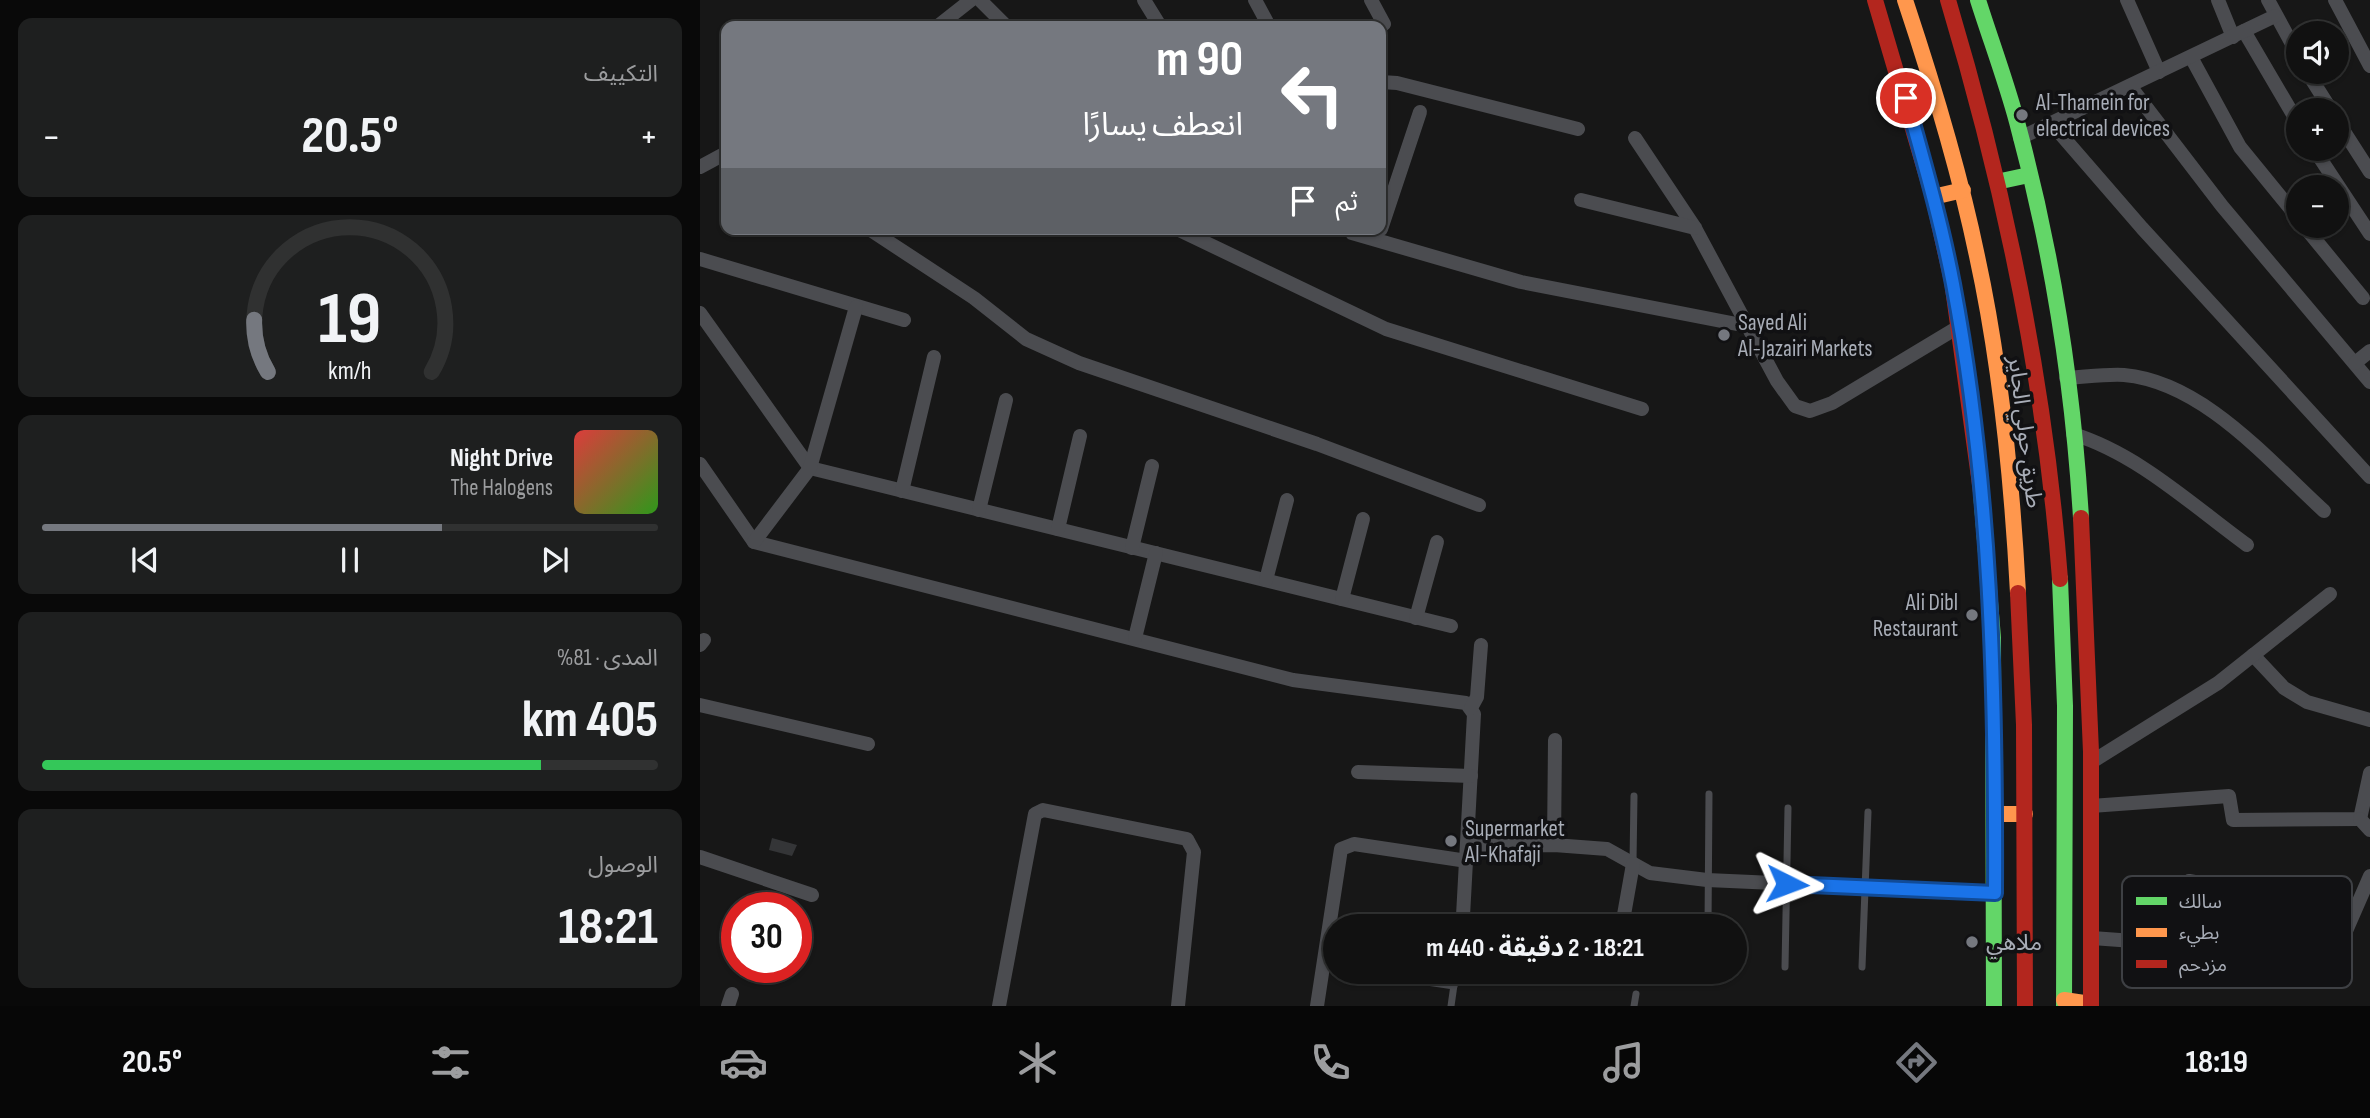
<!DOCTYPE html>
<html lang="ar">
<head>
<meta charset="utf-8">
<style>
	body { margin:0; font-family:"Sofia Sans Condensed","Noto Sans Arabic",sans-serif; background:#1e1f1f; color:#f1f3f6; direction:rtl; height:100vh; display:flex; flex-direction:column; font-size:26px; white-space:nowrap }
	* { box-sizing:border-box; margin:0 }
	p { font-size:23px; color:#9c9d9f }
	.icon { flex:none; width:38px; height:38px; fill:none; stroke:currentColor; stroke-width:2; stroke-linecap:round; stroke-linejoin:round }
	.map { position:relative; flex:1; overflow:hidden; direction:ltr }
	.panel { display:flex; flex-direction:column; gap:18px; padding:18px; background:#090909; width:700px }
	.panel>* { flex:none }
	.guide { position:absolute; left:21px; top:21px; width:665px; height:214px; border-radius:14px; box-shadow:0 2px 5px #0004,0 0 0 2px #303131; direction:rtl; background:#75787f; color:#fff; overflow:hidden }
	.buttons { position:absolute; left:1586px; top:21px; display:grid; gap:14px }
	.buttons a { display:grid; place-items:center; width:63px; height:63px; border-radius:50%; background:#111; box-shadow:0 2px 5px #0004,0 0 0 2px #303131; font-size:35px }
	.speed { position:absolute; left:21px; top:892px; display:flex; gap:14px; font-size:35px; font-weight:700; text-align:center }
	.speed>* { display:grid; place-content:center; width:91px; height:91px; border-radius:50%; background:#111; box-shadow:0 2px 5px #0004,0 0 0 2px #303131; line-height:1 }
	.speed .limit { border:10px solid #d22; background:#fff; color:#111 }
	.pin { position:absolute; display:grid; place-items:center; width:60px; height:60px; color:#fff; margin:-30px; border:4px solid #fff; border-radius:50%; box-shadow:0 2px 7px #0007 }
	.me { position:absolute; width:77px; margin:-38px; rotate:93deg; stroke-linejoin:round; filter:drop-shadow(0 0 5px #0008) }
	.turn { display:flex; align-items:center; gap:24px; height:147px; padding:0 28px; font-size:32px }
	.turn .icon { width:91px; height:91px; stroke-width:2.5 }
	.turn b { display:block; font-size:49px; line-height:60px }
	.then { display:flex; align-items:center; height:66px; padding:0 28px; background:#0003; gap:14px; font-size:26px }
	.big { font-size:52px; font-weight:700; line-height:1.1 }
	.panel .card { flex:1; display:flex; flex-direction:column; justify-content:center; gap:10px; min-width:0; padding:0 24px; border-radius:14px; background:#1e1f1f }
	.panel .dial { align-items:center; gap:0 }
	.dial svg { height:182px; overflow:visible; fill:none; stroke:#303131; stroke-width:7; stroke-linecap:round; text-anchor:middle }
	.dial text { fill:#f1f3f6; stroke:none }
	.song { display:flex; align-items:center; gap:21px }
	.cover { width:84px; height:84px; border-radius:10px; background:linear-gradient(135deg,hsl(0 70% 55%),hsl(110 70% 35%)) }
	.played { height:7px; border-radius:4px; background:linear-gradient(90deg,#75787f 65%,#303131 65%) }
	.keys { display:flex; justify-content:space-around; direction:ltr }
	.heat { display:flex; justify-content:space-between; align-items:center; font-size:38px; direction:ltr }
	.charge { height:10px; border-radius:5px; background:linear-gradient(90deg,#34c759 81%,#303131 0) }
	.trip { position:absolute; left:623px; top:914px; width:424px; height:70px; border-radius:35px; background:#111; box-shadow:0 2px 5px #0004,0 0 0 2px #303131; font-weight:700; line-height:70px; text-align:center; direction:rtl }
	.tab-bar { display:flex; height:112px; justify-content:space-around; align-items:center; background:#070707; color:#9c9d9f }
	.tab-bar .icon { width:49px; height:49px }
	.tab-bar .current { color:#75787f }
	.tab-bar b { font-size:32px; color:#f1f3f6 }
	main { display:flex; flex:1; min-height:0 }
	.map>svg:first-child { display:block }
	.building { fill:#343537 }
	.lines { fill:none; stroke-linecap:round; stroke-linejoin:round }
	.lane { stroke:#4b4c50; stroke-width:7 }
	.street { stroke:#4b4c50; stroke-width:14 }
	.fast { stroke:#63d668; stroke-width:16 }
	.slow { stroke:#ff974d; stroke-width:16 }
	.jam { stroke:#b3261e; stroke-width:16 }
	.route-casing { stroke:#114b97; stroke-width:18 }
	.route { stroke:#1a73e8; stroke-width:12 }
	.poi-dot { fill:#75787f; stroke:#111113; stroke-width:2.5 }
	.labels { text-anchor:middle; stroke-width:7; stroke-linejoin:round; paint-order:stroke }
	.poi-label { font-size:23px; fill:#a8adb7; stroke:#111113; text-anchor:start }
	.street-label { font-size:23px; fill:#a8adb7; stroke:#111113 }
	.key { fill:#111113; stroke:#3e4044; stroke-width:2 }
	.key-label { font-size:19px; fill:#a8adb7 }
</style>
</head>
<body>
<main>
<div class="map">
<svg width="1670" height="1006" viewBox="0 0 1670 1006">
	<rect width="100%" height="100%" fill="#171717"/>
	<polygon class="building" points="72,838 97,845 92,856 69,850"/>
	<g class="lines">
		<g class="lane">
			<polyline points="933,862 934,796"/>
			<polyline points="1008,926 1009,794"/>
			<polyline points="1085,967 1088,808"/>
			<polyline points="1162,967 1168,812"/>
			<polyline points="652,971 754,986"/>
			<polyline points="751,1006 756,971"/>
			<polyline points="934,1006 936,994"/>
		</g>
		<g class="street">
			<polyline points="280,0 306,26"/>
			<polyline points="444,0 460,26"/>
			<polyline points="555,0 569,26"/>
			<polyline points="671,0 684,24"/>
			<polyline points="1427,0 1459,72"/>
			<polyline points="1518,0 1533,37"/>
			<polyline points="1568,0 1598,55"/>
			<polyline points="1635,0 1670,66"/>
			<polyline points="238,26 271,0"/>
			<polyline points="1544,31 1598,123"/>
			<polyline points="1491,57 1540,147 1598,218"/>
			<polyline points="1607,72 1631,110"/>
			<polyline points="681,82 697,83 878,129"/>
			<polyline points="1430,86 1522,206 1670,382"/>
			<polyline points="1636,119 1670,172"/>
			<polyline points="1351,123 1442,228 1670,477"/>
			<polyline points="935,138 995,228 1077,381 1095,406 1110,411 1132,403 1260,326"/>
			<polyline points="1320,138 1575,16"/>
			<polyline points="1614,149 1670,234"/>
			<polyline points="0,167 26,153"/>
			<polyline points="881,200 995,228"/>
			<polyline points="1604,226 1663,298"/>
			<polyline points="169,229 274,298 326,339 379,363 617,444 779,505"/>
			<polyline points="477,229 686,329 942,409"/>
			<polyline points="681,229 720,112"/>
			<polyline points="652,233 821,282 1047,326"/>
			<polyline points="0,259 204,320"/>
			<polyline points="0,313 110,468 751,626"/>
			<polyline points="1655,363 1670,351"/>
			<path d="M1366,378c19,-1 39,-4 58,-3 79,7 144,85 200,136"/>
			<path d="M1373,434c65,20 119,71 174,111"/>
			<polyline points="0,464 54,542 593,680 766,703 774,714 763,916 768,926"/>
			<polyline points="202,491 234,357"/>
			<polyline points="279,510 306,400"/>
			<polyline points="358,529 380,436"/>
			<polyline points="54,542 110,468 156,307"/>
			<polyline points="432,548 452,466"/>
			<polyline points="566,580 587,500"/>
			<polyline points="642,599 663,519"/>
			<polyline points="716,618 737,542"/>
			<polyline points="435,638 456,553"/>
			<polyline points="0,645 4,640"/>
			<polyline points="1553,655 1584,688 1607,702 1670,720"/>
			<polyline points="0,705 168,744"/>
			<polyline points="771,708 777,697 781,645"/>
			<polyline points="1390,763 1518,683 1630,594"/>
			<polyline points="658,772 771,776"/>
			<polyline points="1391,806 1529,796 1533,820 1660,819 1670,773"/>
			<polyline points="1660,819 1670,830"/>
			<polyline points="854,845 855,740"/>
			<polyline points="768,846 854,845 907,849 950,873 1007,880 1295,893"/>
			<polyline points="0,857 112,895"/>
			<polyline points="922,926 933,864"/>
			<polyline points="1392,938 1447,942 1565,963 1591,899 1489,881"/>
			<polyline points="1632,963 1670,876"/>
			<polyline points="28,1006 32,994"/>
			<polyline points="299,1006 335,814 343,810 487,839 494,852 478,1006"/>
			<polyline points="617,1006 641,849 654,844 767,861"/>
		</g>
		<g class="fast">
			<path d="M1278,0c13,41 28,81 39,122 35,129 56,263 64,396"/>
			<polyline points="1301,181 1329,175"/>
			<polyline points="1281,492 1293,638 1294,1006"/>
			<polyline points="1360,579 1365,706 1364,1006"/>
		</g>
		<g class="slow">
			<path d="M1205,0c28,84 54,169 72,256 24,110 35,224 41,337"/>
			<polyline points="1233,197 1263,190"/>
			<polyline points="1295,814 1325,814"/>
			<polyline points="1364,1000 1391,1004"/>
		</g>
		<g class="jam">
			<polyline points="1175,0 1233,197 1252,281 1281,492"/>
			<path d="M1248,0c57,190 97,381 112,579"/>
			<polyline points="1381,518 1391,752 1391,1006"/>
			<polyline points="1318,593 1324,725 1325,1006"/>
		</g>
	</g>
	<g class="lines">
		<g class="route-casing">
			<path id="route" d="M1087,884l208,9c1,-205 -4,-408 -42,-609 -12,-63 -30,-125 -47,-186"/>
		</g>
		<use href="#route" class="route"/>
	</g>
	<g class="poi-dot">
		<circle cx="1322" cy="115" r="7"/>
		<circle cx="1024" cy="335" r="7"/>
		<circle cx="1272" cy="615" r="7"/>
		<circle cx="751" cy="841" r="7"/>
		<circle cx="1272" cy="942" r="7"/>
	</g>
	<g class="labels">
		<g class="poi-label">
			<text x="1336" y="110">Al-Thamein for<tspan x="1336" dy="26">electrical devices</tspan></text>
			<text x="1038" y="330">Sayed Ali<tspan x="1038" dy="26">Al-Jazairi Markets</tspan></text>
			<text x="1258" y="610" text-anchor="end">Ali Dibl<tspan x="1258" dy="26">Restaurant</tspan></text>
			<text x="765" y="836">Supermarket<tspan x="765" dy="26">Al-Khafaji</tspan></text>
			<text x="1286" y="950">ملاهي</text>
		</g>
		<g class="street-label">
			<text transform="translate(1326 432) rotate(83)" y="8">طريق حولي الجاير</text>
		</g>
	</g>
	<rect x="1422" y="876" width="230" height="112" rx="10" class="key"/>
	<rect x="1436" y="897" width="31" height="8" fill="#63d668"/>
	<rect x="1436" y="928" width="31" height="9" fill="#ff974d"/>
	<rect x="1436" y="960" width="31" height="8" fill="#b3261e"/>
	<g class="key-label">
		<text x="1479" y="908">سالك</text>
		<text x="1479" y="939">بطيء</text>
		<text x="1479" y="971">مزدحم</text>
	</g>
</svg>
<div class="buttons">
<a><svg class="icon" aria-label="sound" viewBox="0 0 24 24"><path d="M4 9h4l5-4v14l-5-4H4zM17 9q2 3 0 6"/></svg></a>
<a>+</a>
<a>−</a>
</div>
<div class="speed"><div class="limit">30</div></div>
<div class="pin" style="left:1206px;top:98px;background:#d93025"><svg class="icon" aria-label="arrive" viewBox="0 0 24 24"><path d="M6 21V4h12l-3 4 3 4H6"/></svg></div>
<svg class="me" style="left:1087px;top:884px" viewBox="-20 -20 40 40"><path d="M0-17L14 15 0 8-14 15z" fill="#1a73e8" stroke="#fff" stroke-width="4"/></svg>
<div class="trip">18:21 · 2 دقيقة · 440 m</div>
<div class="guide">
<div class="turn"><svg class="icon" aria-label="left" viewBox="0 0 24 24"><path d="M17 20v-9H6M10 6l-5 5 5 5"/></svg><div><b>90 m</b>انعطف يسارًا</div></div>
<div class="then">ثم<svg class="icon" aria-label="arrive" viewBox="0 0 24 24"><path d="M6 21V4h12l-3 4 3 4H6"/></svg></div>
</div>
</div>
<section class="panel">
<div class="card"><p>التكييف</p>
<div class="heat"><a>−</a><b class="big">20.5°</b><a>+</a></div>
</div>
<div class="card dial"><svg viewBox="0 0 100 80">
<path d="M14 69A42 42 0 1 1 86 69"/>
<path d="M14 69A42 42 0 0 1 8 46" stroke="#75787f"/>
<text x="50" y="56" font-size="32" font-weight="700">19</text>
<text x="50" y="72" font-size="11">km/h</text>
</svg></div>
<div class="card">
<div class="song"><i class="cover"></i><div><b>Night Drive</b><p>The Halogens</p></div></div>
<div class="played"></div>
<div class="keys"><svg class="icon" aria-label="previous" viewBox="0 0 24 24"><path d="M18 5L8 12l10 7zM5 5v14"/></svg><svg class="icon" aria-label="pause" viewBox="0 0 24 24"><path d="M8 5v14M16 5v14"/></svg><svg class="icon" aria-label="next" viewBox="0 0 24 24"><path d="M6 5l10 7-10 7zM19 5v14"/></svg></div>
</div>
<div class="card"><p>المدى · 81%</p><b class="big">405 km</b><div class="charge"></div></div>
<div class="card"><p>الوصول</p><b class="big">18:21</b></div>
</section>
</main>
<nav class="tab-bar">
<b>18:19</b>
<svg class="icon current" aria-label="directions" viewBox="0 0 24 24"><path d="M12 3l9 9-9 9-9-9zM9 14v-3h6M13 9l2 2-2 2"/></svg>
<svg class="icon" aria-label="music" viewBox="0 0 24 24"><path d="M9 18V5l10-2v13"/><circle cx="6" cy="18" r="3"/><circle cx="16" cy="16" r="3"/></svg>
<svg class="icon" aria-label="phone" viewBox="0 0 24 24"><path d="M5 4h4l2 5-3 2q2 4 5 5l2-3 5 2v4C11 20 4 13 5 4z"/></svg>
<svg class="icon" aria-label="climate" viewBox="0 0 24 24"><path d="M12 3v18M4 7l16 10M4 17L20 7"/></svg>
<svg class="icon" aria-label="car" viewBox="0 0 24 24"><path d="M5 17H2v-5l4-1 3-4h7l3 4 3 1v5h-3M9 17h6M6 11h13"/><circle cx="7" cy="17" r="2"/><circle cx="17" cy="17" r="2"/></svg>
<svg class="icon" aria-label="filters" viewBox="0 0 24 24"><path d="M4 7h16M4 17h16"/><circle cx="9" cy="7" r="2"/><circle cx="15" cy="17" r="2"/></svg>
<b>20.5°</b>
</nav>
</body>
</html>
